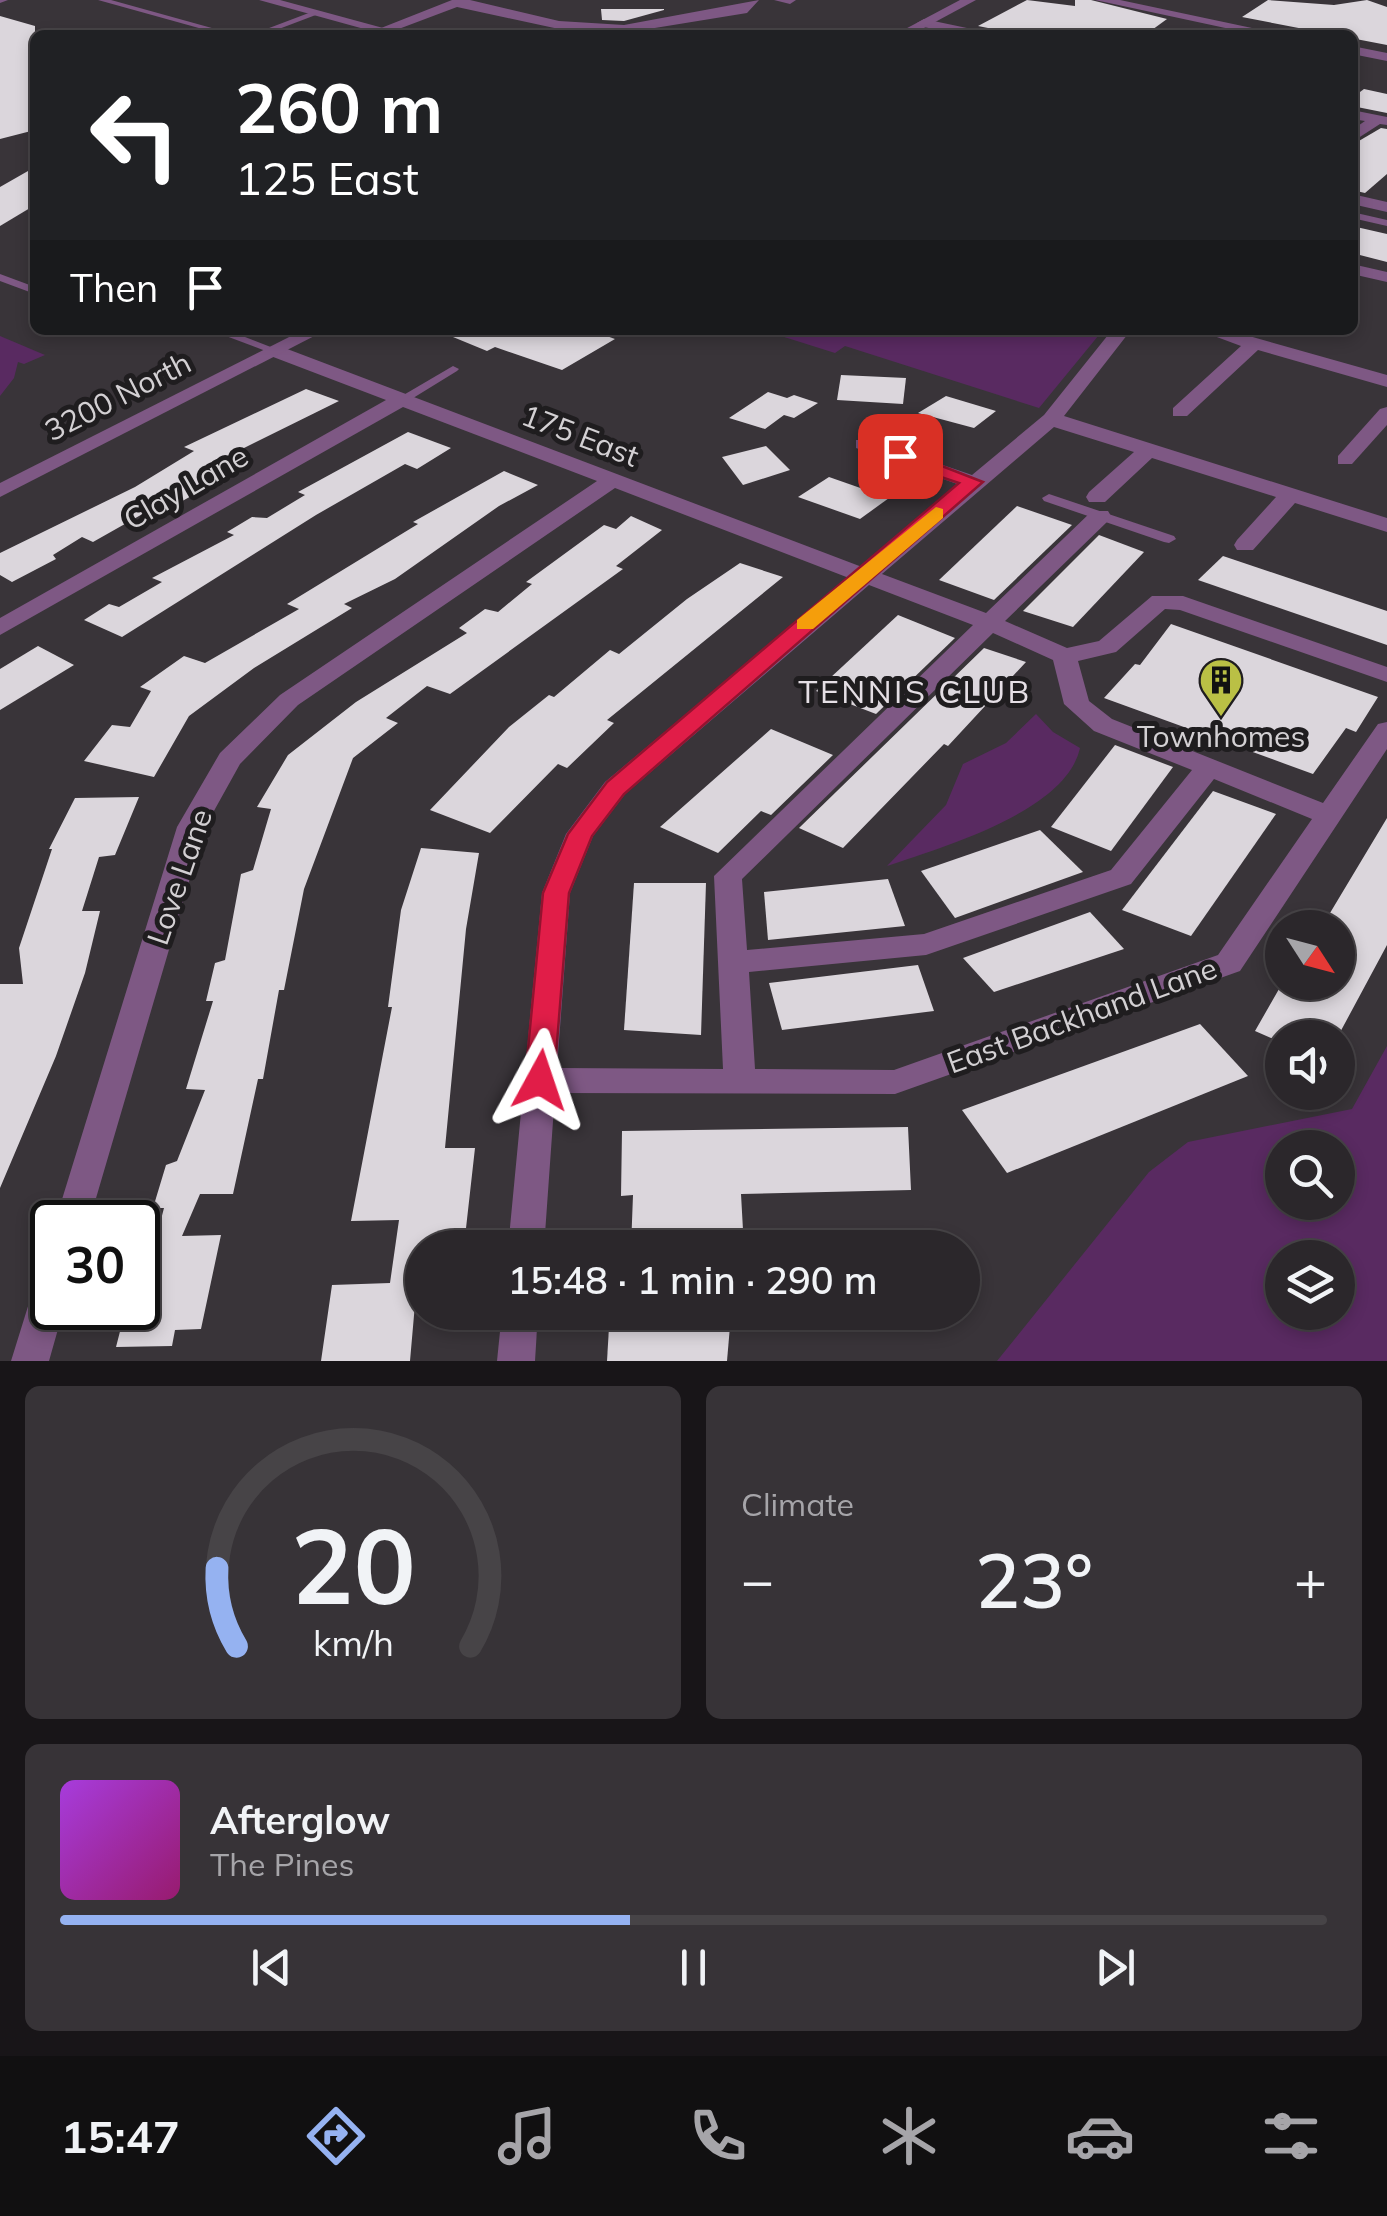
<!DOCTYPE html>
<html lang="en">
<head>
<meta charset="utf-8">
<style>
	body { margin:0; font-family:Mulish,sans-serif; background:#373337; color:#f1f3f6; height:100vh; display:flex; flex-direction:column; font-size:38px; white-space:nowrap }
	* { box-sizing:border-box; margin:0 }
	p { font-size:32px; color:#a6a5a9 }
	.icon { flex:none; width:55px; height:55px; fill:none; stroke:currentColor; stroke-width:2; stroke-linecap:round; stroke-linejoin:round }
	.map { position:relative; height:1361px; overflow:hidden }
	.details { display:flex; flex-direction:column; gap:25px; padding:25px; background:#181518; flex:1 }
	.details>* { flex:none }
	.top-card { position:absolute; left:30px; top:30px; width:1328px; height:305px; border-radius:15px; box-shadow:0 5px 15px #0003,0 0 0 2px #474447; background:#202124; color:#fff; overflow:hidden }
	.needle { width:65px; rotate:126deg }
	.tools { position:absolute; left:1265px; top:910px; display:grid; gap:20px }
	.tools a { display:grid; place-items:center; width:90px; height:90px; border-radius:50%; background:#2b272b; box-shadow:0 5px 15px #0003,0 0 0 2px #474447; font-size:50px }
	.speed { position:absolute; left:30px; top:1200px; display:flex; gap:20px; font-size:50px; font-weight:700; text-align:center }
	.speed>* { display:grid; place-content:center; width:130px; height:130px; border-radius:50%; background:#2b272b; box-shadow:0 5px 15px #0003,0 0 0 2px #474447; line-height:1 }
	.speed .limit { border:5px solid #111; border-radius:15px; background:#fff; color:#111 }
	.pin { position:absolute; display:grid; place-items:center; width:85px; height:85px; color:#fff; margin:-42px; border-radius:20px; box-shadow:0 5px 15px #0006 }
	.me { position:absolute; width:110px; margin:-55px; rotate:5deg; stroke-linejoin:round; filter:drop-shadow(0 0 8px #0008) }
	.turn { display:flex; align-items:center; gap:35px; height:210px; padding:0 40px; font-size:45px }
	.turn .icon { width:130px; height:130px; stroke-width:2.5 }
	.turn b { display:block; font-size:70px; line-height:85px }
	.then { display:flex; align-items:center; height:95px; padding:0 40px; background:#0003; gap:20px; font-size:38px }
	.big { font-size:75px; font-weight:600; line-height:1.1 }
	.details .card { flex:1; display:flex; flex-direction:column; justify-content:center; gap:15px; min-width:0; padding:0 35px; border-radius:15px; background:#373337 }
	.details .dial { align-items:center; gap:0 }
	.dial svg { height:260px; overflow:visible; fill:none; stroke:#474447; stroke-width:7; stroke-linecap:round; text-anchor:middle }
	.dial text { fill:#f1f3f6; stroke:none }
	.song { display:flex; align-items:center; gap:30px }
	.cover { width:120px; height:120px; border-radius:15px; background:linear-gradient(135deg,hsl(280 70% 55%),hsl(320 70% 35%)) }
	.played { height:10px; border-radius:5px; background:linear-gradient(90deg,#95b2f1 45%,#474447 45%) }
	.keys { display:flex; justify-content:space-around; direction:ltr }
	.heat { display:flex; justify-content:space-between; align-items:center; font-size:55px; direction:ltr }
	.details .tiles { flex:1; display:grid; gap:25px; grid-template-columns:1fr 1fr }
	.card:last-child { grid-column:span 2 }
	.trip { position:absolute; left:405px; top:1230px; width:575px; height:100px; border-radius:50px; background:#2b272b; box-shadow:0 5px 15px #0003,0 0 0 2px #474447; font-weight:600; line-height:100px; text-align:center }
	.tab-bar { display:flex; height:160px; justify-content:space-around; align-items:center; background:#111011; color:#a6a5a9 }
	.tab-bar .icon { width:70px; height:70px }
	.tab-bar .current { color:#95b2f1 }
	.tab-bar b { font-size:45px; color:#f1f3f6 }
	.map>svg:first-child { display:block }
	.green { fill:#592a61; fill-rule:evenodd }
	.building { fill:#dbd6dc }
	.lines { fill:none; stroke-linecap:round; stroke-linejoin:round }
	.service { fill:#7e5884; fill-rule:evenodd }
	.minor { fill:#7e5884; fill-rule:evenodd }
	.tertiary { fill:#7e5884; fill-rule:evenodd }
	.route { fill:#e11d48; stroke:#92132f; stroke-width:2.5 }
	.slow { fill:#f59e0b }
	.labels { text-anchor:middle; stroke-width:10; stroke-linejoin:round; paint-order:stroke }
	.street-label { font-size:30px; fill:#d3d0d3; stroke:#1f1d1f }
	.poi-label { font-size:30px; fill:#d3d0d3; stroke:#1f1d1f }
	.neighbourhood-label { font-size:32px; letter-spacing:2.5px; fill:#e5dfe5; stroke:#1f1d1f }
</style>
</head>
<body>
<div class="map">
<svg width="1387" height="1361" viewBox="0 0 1387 1361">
	<rect width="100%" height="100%" fill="#393439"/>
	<g class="green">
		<polygon points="762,330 1103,330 1039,408 845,346 835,353"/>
		<polygon points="0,336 45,355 24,364 18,362 14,378 0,396"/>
		<path d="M1036,714l17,18 27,16c-14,64 -138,99 -193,118l59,-61 17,-41 43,-21z"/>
		<path d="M1387,1046v315h-390l152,-189 39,-30 164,-33zM1282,1148h56v54h-56zM1282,1258h56v54h-56z"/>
	</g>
	<g class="building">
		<polygon points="1027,0 1075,6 1075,0 1091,0 1167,19 1145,35 1023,35 978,26"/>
		<polygon points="1268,0 1334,5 1367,0 1387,7 1387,45 1242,17"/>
		<polygon points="601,9 664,9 664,10 624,21 602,20"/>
		<polygon points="0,16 35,26 35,130 0,139"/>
		<polygon points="1364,89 1387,94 1387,113 1352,106 1352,98"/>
		<polygon points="1381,128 1387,129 1387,174 1365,193 1352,190 1352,145"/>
		<polygon points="35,167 35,205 0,226 0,187"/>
		<polygon points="1352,226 1387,234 1387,262 1352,253"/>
		<polygon points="436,330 590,330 615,339 562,370 495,347 487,351"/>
		<polygon points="841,375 906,378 903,404 837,400"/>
		<polygon points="306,389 339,401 240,450 246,453 206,473 220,480 177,504 162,503 93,542 82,537 53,555 56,559 12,582 0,575 0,553 135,487 194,451 184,447"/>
		<polygon points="768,392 787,398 794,395 818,403 794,418 784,415 765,429 729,418"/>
		<polygon points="946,396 996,411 974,428 918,413"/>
		<polygon points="408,432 451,448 417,469 405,464 316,515 122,637 84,620 109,604 119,607 162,582 152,578 234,535 227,532 252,517 267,518 305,495 298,492"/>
		<polygon points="766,446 790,470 743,485 722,457"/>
		<polygon points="504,471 538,485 499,506 395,579 344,604 352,608 254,668 189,716 154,777 84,761 112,725 130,727 151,691 140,687 184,656 205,663 299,609 287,604 418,524 413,522"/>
		<polygon points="829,477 889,498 860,519 798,497"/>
		<polygon points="1017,506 1072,525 994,600 939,580"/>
		<polygon points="631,516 662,530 616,566 623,569 450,694 427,686 386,718 398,723 353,758 304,889 284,990 279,990 263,1079 258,1079 233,1194 200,1194 182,1236 221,1235 201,1329 175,1330 172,1346 116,1347 126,1308 138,1308 138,1287 144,1284 164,1208 153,1208 166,1165 177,1161 205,1090 186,1089 213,1001 206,1001 215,963 225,960 241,874 253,870 271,809 257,807 288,755 356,702 467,633 459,628 485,609 498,612 532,584 526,582 604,525 616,529"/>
		<polygon points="1099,535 1144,552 1073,627 1023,611"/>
		<polygon points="1223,556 1387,611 1387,645 1198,580"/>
		<polygon points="740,563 783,577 607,720 614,723 567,768 558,764 490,833 430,810 509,727 549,695 554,697 610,650 619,654 687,599"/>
		<polygon points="898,615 955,638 876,714 816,691"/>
		<polygon points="1171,624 1378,697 1356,732 1346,728 1313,774 1104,698 1135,664 1140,665"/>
		<polygon points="38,646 74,665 0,710 0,669"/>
		<polygon points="984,648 1026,662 948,746 944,744 843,848 799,828"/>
		<polygon points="771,729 833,755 771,815 761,811 718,853 660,827"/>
		<polygon points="1115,745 1173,767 1111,851 1051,827"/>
		<polygon points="1213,791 1276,814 1191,936 1122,910"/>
		<polygon points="139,797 115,855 99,857 82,911 100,911 85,973 56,1056 0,1188 0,984 23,984 19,948 52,849 49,849 75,798"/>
		<polygon points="1387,818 1387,945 1337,1038 1271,1038 1255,1031 1283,982 1338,982 1338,928 1321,928"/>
		<polygon points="1040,830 1083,872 955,918 921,871"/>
		<polygon points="421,848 479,853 466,929 445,1148 475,1148 464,1246 420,1247 410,1361 321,1361 332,1285 390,1283 399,1220 351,1221 392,1007 388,1007 401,910"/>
		<polygon points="888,879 905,926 768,940 764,892"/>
		<polygon points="634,883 706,883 701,1035 624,1030"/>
		<polygon points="1090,912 1124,949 994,992 963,958"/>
		<polygon points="918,965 934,1011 782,1030 769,983"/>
		<polygon points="1200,1024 1248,1076 1007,1173 962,1110"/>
		<polygon points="908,1127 911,1190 741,1194 744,1248 631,1248 633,1195 621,1196 622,1131"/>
		<polygon points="730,1326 727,1361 607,1361 609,1327"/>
	</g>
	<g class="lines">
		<g class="service">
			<polygon points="0,0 8,0 0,3"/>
			<polygon points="98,0 111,0 237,35 224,35"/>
			<polygon points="314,11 321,13 263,35 251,35"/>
			<polygon points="1352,212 1387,220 1387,226 1352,218"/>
			<polygon points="0,274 35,287 35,294 0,281"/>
			<polygon points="210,330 227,330 281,351 279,353 271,353"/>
			<polygon points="453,366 459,369 457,371 405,403 397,403 395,400"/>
			<polygon points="1049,494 1174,536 1176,539 1169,543 1164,542 1044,501 1042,498"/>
		</g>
		<g class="minor">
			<polygon points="452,0 470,0 559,21 624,25 759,0 747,13 624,33 559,29 457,7 388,33 376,30"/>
			<polygon points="774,0 796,0 790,4"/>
			<polygon points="1095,0 1120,0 1285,35 1258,35"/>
			<polygon points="924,19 986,32 988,35 962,35 919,26 917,23"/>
			<polygon points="1352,46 1387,53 1387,61 1352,54"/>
			<polygon points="1352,110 1387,117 1387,125 1380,124 1352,142 1352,130 1365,121 1352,119"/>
			<polygon points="1352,194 1387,202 1387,212 1352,204"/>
			<path d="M1112,330h19l-67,86 323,102v14l-92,-29 -42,47h-16l-3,-5 3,-5 39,-43 -124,-39 -47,44h-16l-3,-5 3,-5 45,-40 -80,-25 -172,147 104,39 106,-102h16l3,5 -3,5 -103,100 62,27 32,-7 53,-45h31l204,71v15l-207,-72 -15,-1 -49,43 -38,9 11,40 23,18 211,84 55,-79 9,-2v27l-147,222 -345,123 -340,-1 -11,155h-36l34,-355 24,-59 39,-52 244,-204 -234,-90 -317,217 -58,59 -35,63 -116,395h-34l122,-395 43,-74 60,-58 317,-214 -194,-74 -403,228v-17l386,-218 -118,-45v-8h14l580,220 98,-82 -104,-37v-8h14l102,35 72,-60zM869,585l104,40 -259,251 9,193 -166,-1 13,-175 23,-57 32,-42zM993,633l60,27 11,44 30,27 98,39 -81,100 -187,64 -177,16 -5,-71zM1214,779l98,40 -94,136 -324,115 -139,-1 -6,-97 177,-17 205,-71z"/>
			<polygon points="1198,330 1228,330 1387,375 1387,387 1258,350 1187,416 1173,416 1173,408 1241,346"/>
			<polygon points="1387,407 1387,425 1352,464 1338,464 1338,456 1380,409"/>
			<polygon points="52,1271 52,1308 64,1308 49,1361 11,1361 34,1287 39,1276"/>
			<polygon points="502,1312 538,1312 535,1361 497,1361"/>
		</g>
		<g class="tertiary">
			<polygon points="259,0 280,0 409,35 386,35"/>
			<polygon points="960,0 976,0 911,35 894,35"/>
			<polygon points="1352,264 1387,272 1387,282 1352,274"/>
			<polygon points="303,330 326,330 0,497 0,483"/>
		</g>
	</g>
	<polygon class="route" points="893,452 906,452 983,482 624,794 592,836 569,893 554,1080 550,1088 529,1088 525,1080 543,893 568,834 607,782 959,483 893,461"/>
	<polygon class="slow" points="936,507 943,509 943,518 813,629 797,629 797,620"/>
	<defs>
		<g id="building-pin" transform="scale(2.25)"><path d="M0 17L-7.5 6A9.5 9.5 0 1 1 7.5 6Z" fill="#bac045" stroke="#1f1d1f"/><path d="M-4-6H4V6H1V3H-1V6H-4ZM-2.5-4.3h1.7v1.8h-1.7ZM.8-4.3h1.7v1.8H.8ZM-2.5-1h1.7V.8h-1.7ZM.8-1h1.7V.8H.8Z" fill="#111"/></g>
	</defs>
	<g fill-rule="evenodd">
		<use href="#building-pin" x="1221" y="680"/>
	</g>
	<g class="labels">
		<g class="street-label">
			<text transform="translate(118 397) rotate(-27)" y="10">3200 North</text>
			<text transform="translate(580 436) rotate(21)" y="10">175 East</text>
			<text transform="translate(186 488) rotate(-30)" y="10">Clay Lane</text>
			<text transform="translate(180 877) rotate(-71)" y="10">Love Lane</text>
			<text transform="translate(1082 1016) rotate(-20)" y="10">East Backhand Lane</text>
		</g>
		<g class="poi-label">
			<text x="1221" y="747">Townhomes</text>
		</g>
		<g class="neighbourhood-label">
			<text x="915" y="703">TENNIS CLUB</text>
		</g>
	</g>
</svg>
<div class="tools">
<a><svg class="needle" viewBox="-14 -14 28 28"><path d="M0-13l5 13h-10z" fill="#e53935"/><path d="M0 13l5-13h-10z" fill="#a6a5a9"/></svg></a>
<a><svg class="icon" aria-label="sound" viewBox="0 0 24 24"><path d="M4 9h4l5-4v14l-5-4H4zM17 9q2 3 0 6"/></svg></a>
<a><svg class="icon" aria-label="search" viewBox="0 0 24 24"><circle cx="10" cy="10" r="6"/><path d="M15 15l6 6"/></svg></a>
<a><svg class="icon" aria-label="layers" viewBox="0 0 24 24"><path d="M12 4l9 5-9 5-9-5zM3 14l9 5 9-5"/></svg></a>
</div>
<div class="speed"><div class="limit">30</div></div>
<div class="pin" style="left:900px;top:456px;background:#d93025"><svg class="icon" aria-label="arrive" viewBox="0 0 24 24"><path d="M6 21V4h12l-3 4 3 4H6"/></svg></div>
<svg class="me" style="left:540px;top:1080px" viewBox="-20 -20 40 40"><path d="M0-17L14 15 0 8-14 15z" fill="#e11d48" stroke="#fff" stroke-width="4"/></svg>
<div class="trip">15:48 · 1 min · 290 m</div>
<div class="top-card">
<div class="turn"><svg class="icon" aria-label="left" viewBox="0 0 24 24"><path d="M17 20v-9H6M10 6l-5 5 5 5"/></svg><div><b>260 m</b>125 East</div></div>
<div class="then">Then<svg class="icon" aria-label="arrive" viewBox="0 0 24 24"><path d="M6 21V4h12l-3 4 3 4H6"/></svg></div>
</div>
</div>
<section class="details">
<div class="tiles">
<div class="card dial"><svg viewBox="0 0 100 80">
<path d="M14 69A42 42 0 1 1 86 69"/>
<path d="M14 69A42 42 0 0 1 8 45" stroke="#95b2f1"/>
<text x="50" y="56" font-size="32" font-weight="700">20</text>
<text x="50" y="72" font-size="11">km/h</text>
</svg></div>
<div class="card"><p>Climate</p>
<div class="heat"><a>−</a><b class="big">23°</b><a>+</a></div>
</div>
<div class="card">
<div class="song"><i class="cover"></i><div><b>Afterglow</b><p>The Pines</p></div></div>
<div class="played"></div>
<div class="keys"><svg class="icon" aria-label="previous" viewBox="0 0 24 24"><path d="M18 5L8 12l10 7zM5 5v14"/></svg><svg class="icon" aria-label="pause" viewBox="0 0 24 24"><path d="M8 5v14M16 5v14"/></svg><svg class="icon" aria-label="next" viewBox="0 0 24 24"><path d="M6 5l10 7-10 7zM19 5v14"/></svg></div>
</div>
</div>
</section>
<nav class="tab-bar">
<b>15:47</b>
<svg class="icon current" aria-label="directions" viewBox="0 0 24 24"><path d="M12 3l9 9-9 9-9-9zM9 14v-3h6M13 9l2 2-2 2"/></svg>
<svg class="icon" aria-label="music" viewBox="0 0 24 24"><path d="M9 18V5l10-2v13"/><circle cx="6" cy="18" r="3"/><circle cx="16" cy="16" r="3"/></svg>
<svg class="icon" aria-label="phone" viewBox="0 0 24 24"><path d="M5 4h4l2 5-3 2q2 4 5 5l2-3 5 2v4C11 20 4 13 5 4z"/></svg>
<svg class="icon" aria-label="climate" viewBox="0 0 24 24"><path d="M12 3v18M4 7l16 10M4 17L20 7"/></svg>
<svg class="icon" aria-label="car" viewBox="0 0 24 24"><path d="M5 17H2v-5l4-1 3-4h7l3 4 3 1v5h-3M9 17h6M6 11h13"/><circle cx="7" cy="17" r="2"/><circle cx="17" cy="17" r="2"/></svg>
<svg class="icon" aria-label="filters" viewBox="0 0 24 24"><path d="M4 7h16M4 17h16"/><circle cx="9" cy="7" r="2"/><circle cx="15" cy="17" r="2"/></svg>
</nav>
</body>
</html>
